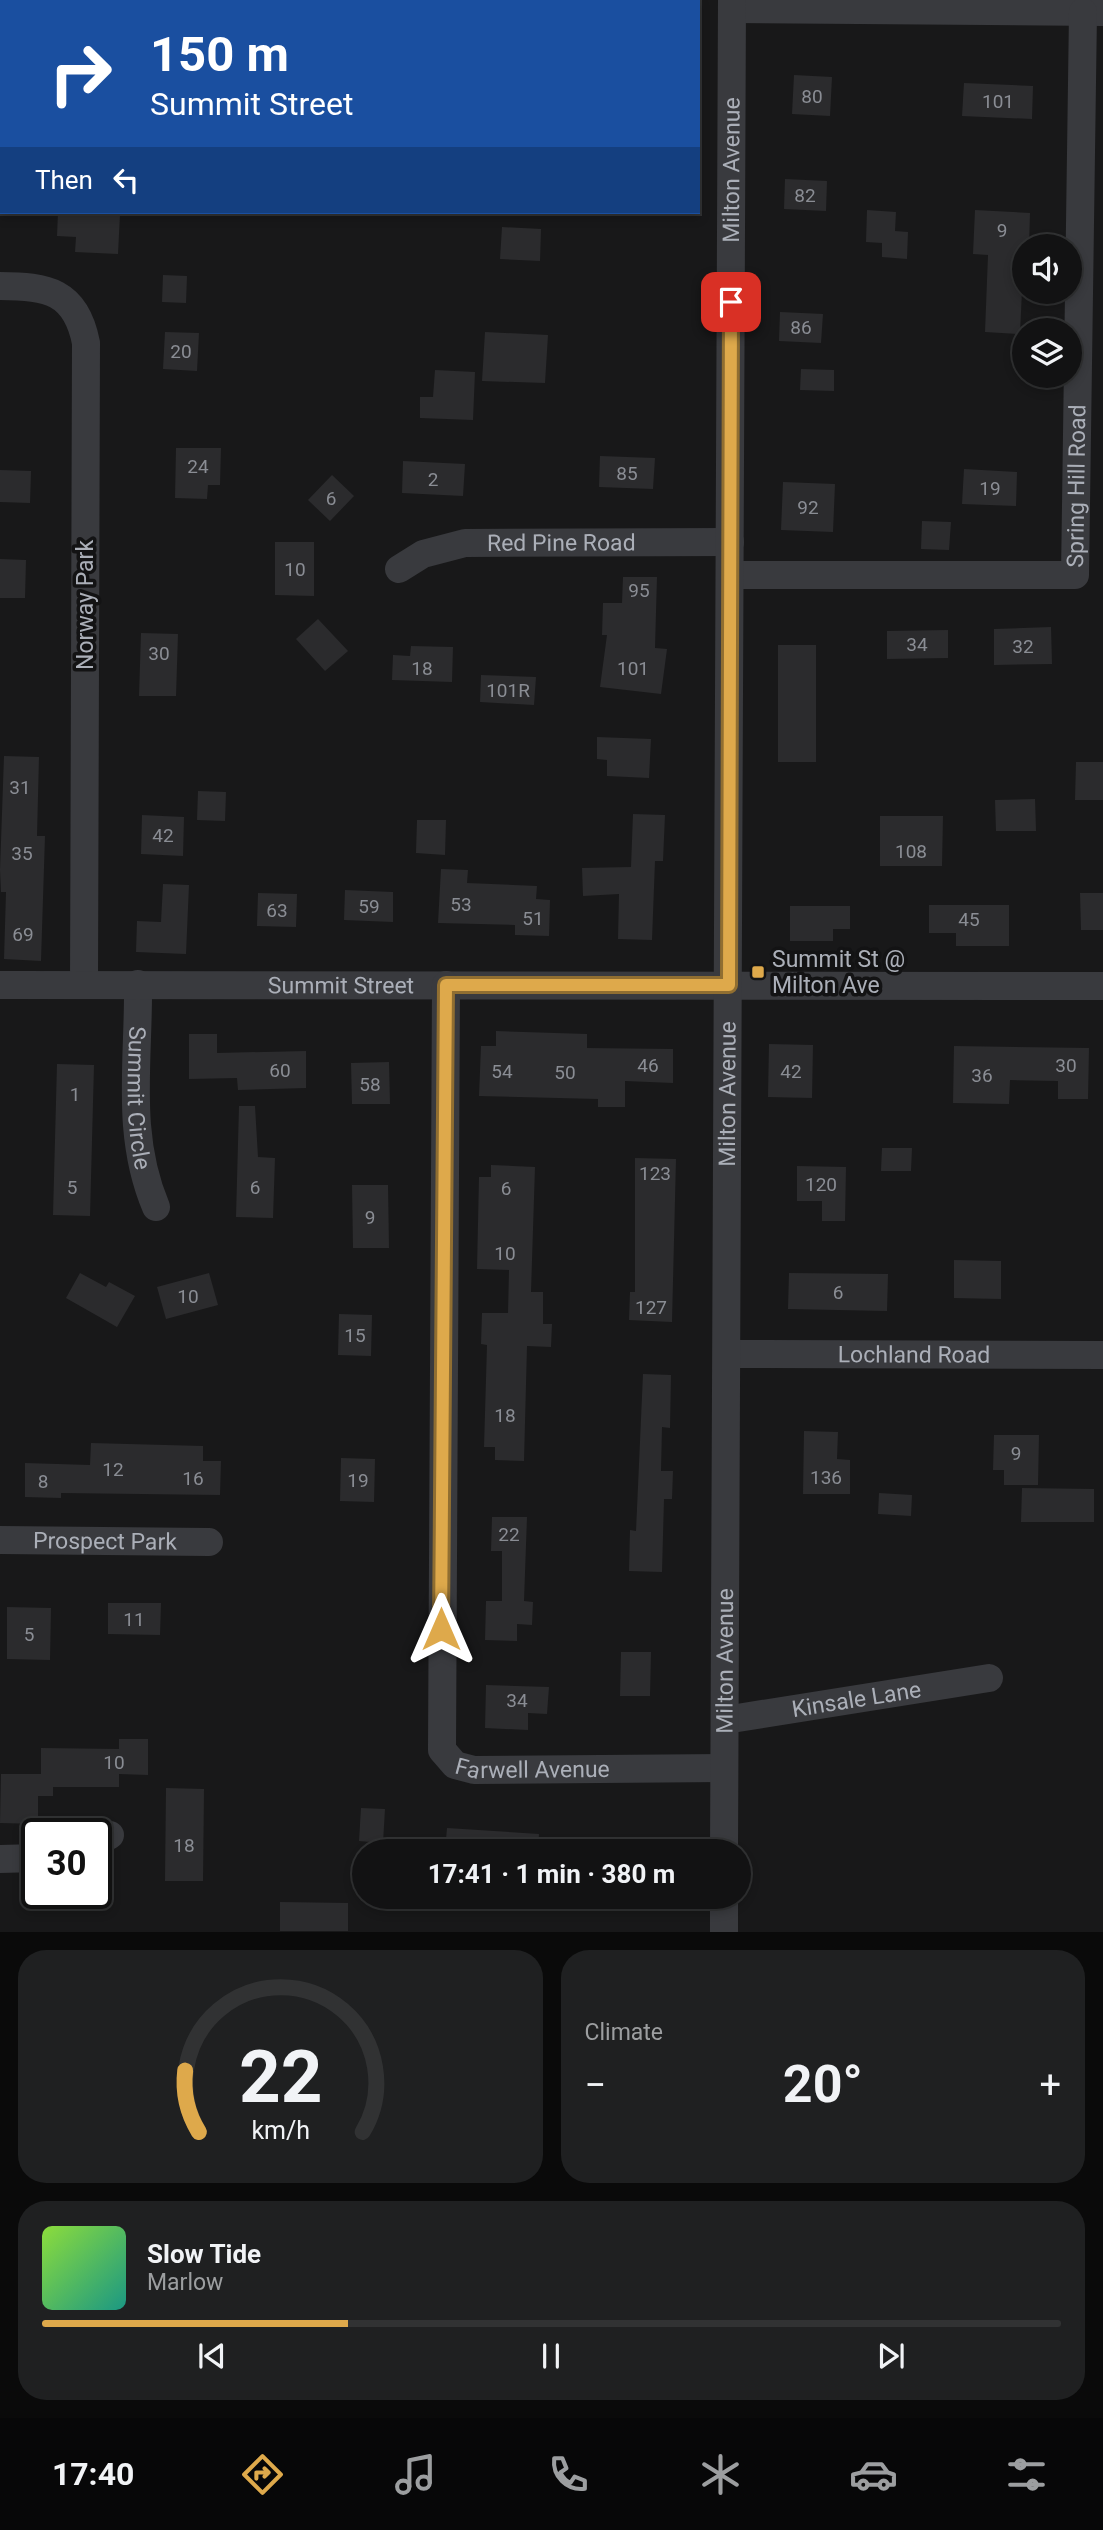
<!DOCTYPE html>
<html lang="en">
<head>
<meta charset="utf-8">
<style>
	body { margin:0; font-family:Roboto,sans-serif; background:#1f2021; color:#f1f3f6; height:100vh; display:flex; flex-direction:column; font-size:26px; white-space:nowrap }
	* { box-sizing:border-box; margin:0 }
	p { font-size:23px; color:#9c9ea0 }
	.icon { flex:none; width:38px; height:38px; fill:none; stroke:currentColor; stroke-width:2; stroke-linecap:round; stroke-linejoin:round }
	.map { position:relative; height:1932px; overflow:hidden }
	.details { display:flex; flex-direction:column; gap:18px; padding:18px; background:#0a0a0a; flex:1 }
	.details>* { flex:none }
	.banner { position:absolute; left:0px; top:0px; width:700px; height:214px; box-shadow:0 4px 10px #0003,0 0 0 2px #313233; background:#1a4fa0; color:#fff; overflow:hidden }
	.buttons { position:absolute; left:1012px; top:234px; display:grid; gap:14px }
	.buttons a { display:grid; place-items:center; width:70px; height:70px; border-radius:50%; background:#121213; box-shadow:0 4px 10px #0003,0 0 0 2px #313233; font-size:35px }
	.speed { position:absolute; left:21px; top:1818px; display:flex; gap:14px; font-size:35px; font-weight:700; text-align:center }
	.speed>* { display:grid; place-content:center; width:91px; height:91px; border-radius:50%; background:#121213; box-shadow:0 4px 10px #0003,0 0 0 2px #313233; line-height:1 }
	.speed .limit { border:4px solid #111; border-radius:10px; background:#fff; color:#111 }
	.pin { position:absolute; display:grid; place-items:center; width:60px; height:60px; color:#fff; margin:-30px; border-radius:14px; box-shadow:0 4px 10px #0006 }
	.me { position:absolute; width:77px; margin:-38px; rotate:0deg; stroke-linejoin:round; filter:drop-shadow(0 0 5px #0008) }
	.turn { display:flex; align-items:center; gap:24px; height:147px; padding:0 35px; font-size:32px }
	.turn .icon { width:91px; height:91px; stroke-width:2.5 }
	.turn b { display:block; font-size:49px; line-height:60px }
	.then { display:flex; align-items:center; height:66px; padding:0 35px; background:#0003; gap:14px; font-size:26px }
	.big { font-size:52px; font-weight:700; line-height:1.1 }
	.details .tile { flex:1; display:flex; flex-direction:column; justify-content:center; gap:10px; min-width:0; padding:0 24px; border-radius:28px; background:#1f2021 }
	.details .dial { align-items:center; gap:0 }
	.dial svg { height:182px; overflow:visible; fill:none; stroke:#313233; stroke-width:7; stroke-linecap:round; text-anchor:middle }
	.dial text { fill:#f1f3f6; stroke:none }
	.song { display:flex; align-items:center; gap:21px }
	.cover { width:84px; height:84px; border-radius:10px; background:linear-gradient(135deg,hsl(90 70% 55%),hsl(170 70% 35%)) }
	.played { height:7px; border-radius:4px; background:linear-gradient(90deg,#dea94b 30%,#313233 30%) }
	.keys { display:flex; justify-content:space-around; direction:ltr }
	.heat { display:flex; justify-content:space-between; align-items:center; font-size:38px; direction:ltr }
	.details .tiles { flex:1; display:grid; gap:18px; grid-template-columns:1fr 1fr }
	.tile:last-child { grid-column:span 2 }
	.trip { position:absolute; left:352px; top:1839px; width:399px; height:70px; border-radius:35px; background:#121213; box-shadow:0 4px 10px #0003,0 0 0 2px #313233; font-weight:700; line-height:70px; text-align:center }
	.dock { display:flex; height:112px; justify-content:space-around; align-items:center; background:#070708; color:#9c9ea0 }
	.dock .icon { width:49px; height:49px }
	.dock .selected { color:#dea94b }
	.dock b { font-size:32px; color:#f1f3f6 }
	.map>svg:first-child { display:block }
	.building { fill:#2b2b2d }
	.lines { fill:none; stroke-linecap:round; stroke-linejoin:round }
	.street { stroke:#393a3e; stroke-width:28 }
	.route-casing { stroke:#906e31; stroke-width:18 }
	.route { stroke:#dea94b; stroke-width:12 }
	.poi-dot { fill:#dea94b; stroke:#131314; stroke-width:2.5 }
	.labels { text-anchor:middle; stroke-width:7; stroke-linejoin:round; paint-order:stroke }
	.number-label { font-size:19px; fill:#8a8d94 }
	.street-label { font-size:23px; fill:#abafb8; stroke:#131314 }
	.poi-label { font-size:23px; fill:#abafb8; stroke:#131314; text-anchor:start }
</style>
</head>
<body>
<div class="map">
<svg width="1103" height="1932" viewBox="0 0 1103 1932">
	<rect width="100%" height="100%" fill="#181819"/>
	<g class="building">
		<polygon points="794,75 832,77 830,116 792,114"/>
		<polygon points="964,83 1033,86 1032,119 962,116"/>
		<polygon points="785,179 827,181 826,211 784,209"/>
		<polygon points="867,210 896,212 895,231 908,232 907,259 882,257 882,243 866,242"/>
		<polygon points="975,210 1030,213 1029,247 1024,247 1020,334 985,332 988,255 973,254"/>
		<polygon points="58,212 120,214 118,254 75,252 76,237 57,236"/>
		<polygon points="502,227 541,229 540,261 500,259"/>
		<polygon points="163,275 187,276 186,303 162,302"/>
		<polygon points="780,312 823,314 821,343 779,341"/>
		<polygon points="165,332 199,333 197,371 163,369"/>
		<polygon points="485,332 548,335 545,383 482,381"/>
		<polygon points="801,369 834,370 834,391 800,390"/>
		<polygon points="435,370 475,372 473,420 420,418 420,397 433,397"/>
		<polygon points="176,448 221,448 220,485 208,485 207,499 175,498"/>
		<polygon points="600,456 655,458 653,489 599,487"/>
		<polygon points="403,461 465,464 463,496 402,493"/>
		<polygon points="964,469 1017,472 1016,506 962,504"/>
		<polygon points="0,470 31,471 30,503 0,502"/>
		<polygon points="332,475 354,496 330,521 308,500"/>
		<polygon points="783,482 835,484 833,532 781,530"/>
		<polygon points="922,521 951,522 949,550 921,549"/>
		<polygon points="275,542 314,542 314,596 275,595"/>
		<polygon points="0,559 26,560 25,598 0,598"/>
		<polygon points="623,577 657,577 655,648 667,649 661,694 600,687 607,635 602,635 603,603 622,603"/>
		<polygon points="318,619 348,651 325,671 296,639"/>
		<polygon points="1051,627 1052,664 994,665 994,629"/>
		<polygon points="948,630 948,658 887,659 887,631"/>
		<polygon points="141,633 178,634 176,696 139,696"/>
		<rect x="778" y="645" width="38" height="117"/>
		<polygon points="411,646 453,647 452,682 392,680 393,655 410,656"/>
		<polygon points="481,675 536,677 534,705 480,702"/>
		<polygon points="597,737 651,739 649,778 607,776 607,760 597,759"/>
		<polygon points="4,756 39,757 37,836 45,836 41,961 4,959 6,892 1,892 0,870"/>
		<polygon points="1076,762 1103,762 1103,800 1075,800"/>
		<polygon points="198,791 226,792 225,821 197,820"/>
		<polygon points="1035,799 1036,831 996,831 995,800"/>
		<polygon points="633,814 665,815 663,861 655,861 652,940 618,939 619,894 583,896 582,868 631,867"/>
		<polygon points="142,815 184,817 183,856 141,854"/>
		<polygon points="880,816 943,816 942,866 880,866"/>
		<polygon points="417,820 446,820 445,855 416,853"/>
		<polygon points="441,869 468,870 467,883 537,886 536,899 550,900 549,936 515,935 515,925 438,923"/>
		<polygon points="163,884 189,885 186,954 136,952 137,921 161,922"/>
		<polygon points="345,890 393,892 393,922 344,920"/>
		<polygon points="258,893 297,894 296,927 257,926"/>
		<polygon points="1080,893 1103,893 1103,930 1081,930"/>
		<polygon points="929,905 1009,905 1009,946 956,946 956,933 929,933"/>
		<polygon points="790,906 850,906 850,929 833,929 833,941 790,941"/>
		<polygon points="496,1031 587,1034 587,1048 673,1049 673,1083 625,1081 625,1107 598,1107 598,1099 479,1096 481,1046 496,1046"/>
		<polygon points="189,1034 217,1034 217,1053 306,1051 306,1088 238,1090 237,1078 189,1079"/>
		<polygon points="769,1044 813,1045 812,1098 768,1097"/>
		<polygon points="954,1046 1089,1048 1088,1099 1058,1099 1058,1081 1010,1080 1009,1104 953,1103"/>
		<polygon points="389,1062 390,1104 352,1104 351,1063"/>
		<polygon points="57,1064 94,1065 90,1216 53,1215"/>
		<polygon points="239,1106 255,1106 258,1157 275,1158 273,1218 236,1217"/>
		<polygon points="882,1148 912,1148 911,1171 881,1171"/>
		<polygon points="635,1158 676,1159 672,1322 629,1320 630,1292 635,1292"/>
		<polygon points="491,1165 535,1167 531,1292 543,1292 543,1324 552,1324 551,1347 527,1346 524,1461 495,1460 495,1447 484,1447 487,1345 481,1344 482,1313 508,1313 509,1270 477,1269 479,1177 491,1177"/>
		<polygon points="797,1166 846,1167 845,1221 822,1221 822,1201 797,1201"/>
		<polygon points="352,1185 388,1185 389,1248 353,1248"/>
		<polygon points="954,1260 1001,1261 1001,1299 954,1298"/>
		<polygon points="80,1273 106,1287 109,1282 135,1296 117,1327 66,1298"/>
		<polygon points="209,1273 218,1305 166,1319 157,1287"/>
		<polygon points="789,1273 888,1274 887,1311 788,1309"/>
		<polygon points="339,1314 372,1315 371,1356 338,1355"/>
		<polygon points="643,1374 671,1375 670,1428 662,1427 661,1471 673,1471 672,1499 664,1499 662,1572 629,1571 630,1530 636,1531"/>
		<polygon points="804,1431 838,1432 837,1459 850,1460 850,1494 803,1494"/>
		<polygon points="994,1435 1039,1435 1038,1485 1004,1485 1004,1470 993,1470"/>
		<polygon points="91,1443 203,1446 203,1461 221,1461 220,1495 61,1493 61,1498 25,1497 25,1463 90,1465"/>
		<polygon points="341,1458 375,1459 374,1502 340,1501"/>
		<polygon points="1022,1488 1094,1489 1094,1522 1021,1522"/>
		<polygon points="879,1493 912,1495 911,1516 878,1514"/>
		<polygon points="492,1517 527,1517 524,1601 533,1602 532,1625 517,1624 517,1641 485,1640 486,1601 502,1601 502,1551 491,1551"/>
		<polygon points="108,1603 161,1603 160,1635 108,1634"/>
		<polygon points="7,1607 51,1608 50,1660 7,1659"/>
		<polygon points="621,1652 651,1652 650,1696 620,1696"/>
		<polygon points="486,1685 549,1687 547,1714 528,1713 528,1730 485,1728"/>
		<polygon points="119,1739 148,1739 148,1775 119,1774 119,1787 53,1787 53,1796 38,1796 38,1824 0,1823 1,1774 41,1774 41,1748 119,1749"/>
		<polygon points="166,1788 204,1789 203,1881 165,1881"/>
		<polygon points="361,1808 385,1809 383,1843 359,1841"/>
		<polygon points="447,1828 539,1834 538,1852 445,1852"/>
		<polygon points="280,1902 348,1903 348,1931 280,1931"/>
	</g>
	<g class="lines">
		<g class="street">
			<polyline points="732,9 1103,12"/>
			<path d="M0,286c47,0 76,5 86,57l-2,642"/>
			<path id="s1" d="M399,569l24,-15 42,-11 265,-1"/>
			<path id="s2" d="M730,575h345l8,-563"/>
			<path id="s3" d="M138,984c1,77 -13,150 18,223"/>
			<path id="s4" d="M0,985l1103,1"/>
			<path id="s5" d="M446,985l-4,765 13,15 19,5 250,-2"/>
			<path id="s6" d="M727,1354l376,1"/>
			<path id="s7" d="M0,1540l209,2"/>
			<path id="s8" d="M725,1720l264,-42"/>
			<polyline points="96,1843 110,1835"/>
			<path id="s9" d="M724,1852l8,-1852"/>
			<polyline points="0,1859 37,1858"/>
			<polyline points="724,1932 724,1897"/>
		</g>
	</g>
	<g class="lines">
		<g class="route-casing">
			<polyline id="route" points="441,1629 446,985 729,985 731,302"/>
		</g>
		<use href="#route" class="route"/>
	</g>
	<rect class="poi-dot" x="751" y="965" width="14" height="14" rx="3.5"/>
	<g class="labels">
		<g class="number-label">
			<text x="812" y="103">80</text>
			<text x="998" y="108">101</text>
			<text x="805" y="202">82</text>
			<text x="1002" y="237">9</text>
			<text x="801" y="334">86</text>
			<text x="181" y="358">20</text>
			<text x="198" y="473">24</text>
			<text x="627" y="480">85</text>
			<text x="433" y="486">2</text>
			<text x="990" y="495">19</text>
			<text x="331" y="505">6</text>
			<text x="808" y="514">92</text>
			<text x="295" y="576">10</text>
			<text x="639" y="597">95</text>
			<text x="917" y="651">34</text>
			<text x="1023" y="653">32</text>
			<text x="159" y="660">30</text>
			<text x="422" y="675">18</text>
			<text x="633" y="675">101</text>
			<text x="508" y="697">101R</text>
			<text x="20" y="794">31</text>
			<text x="163" y="842">42</text>
			<text x="911" y="858">108</text>
			<text x="22" y="860">35</text>
			<text x="461" y="911">53</text>
			<text x="369" y="913">59</text>
			<text x="277" y="917">63</text>
			<text x="533" y="925">51</text>
			<text x="969" y="926">45</text>
			<text x="23" y="941">69</text>
			<text x="648" y="1072">46</text>
			<text x="1066" y="1072">30</text>
			<text x="280" y="1077">60</text>
			<text x="502" y="1078">54</text>
			<text x="791" y="1078">42</text>
			<text x="565" y="1079">50</text>
			<text x="982" y="1082">36</text>
			<text x="370" y="1091">58</text>
			<text x="75" y="1101">1</text>
			<text x="655" y="1180">123</text>
			<text x="821" y="1191">120</text>
			<text x="72" y="1194">5</text>
			<text x="255" y="1194">6</text>
			<text x="506" y="1195">6</text>
			<text x="370" y="1224">9</text>
			<text x="505" y="1260">10</text>
			<text x="838" y="1299">6</text>
			<text x="188" y="1303">10</text>
			<text x="651" y="1314">127</text>
			<text x="355" y="1342">15</text>
			<text x="505" y="1422">18</text>
			<text x="1016" y="1460">9</text>
			<text x="113" y="1476">12</text>
			<text x="826" y="1484">136</text>
			<text x="193" y="1485">16</text>
			<text x="358" y="1487">19</text>
			<text x="43" y="1488">8</text>
			<text x="509" y="1541">22</text>
			<text x="134" y="1626">11</text>
			<text x="29" y="1641">5</text>
			<text x="517" y="1707">34</text>
			<text x="114" y="1769">10</text>
			<text x="184" y="1852">18</text>
		</g>
		<g class="street-label">
			<text dy="8" stroke="none"><textPath href="#s9" startOffset="1682">Milton Avenue</textPath></text>
			<text dy="8" stroke="none"><textPath href="#s2" startOffset="434">Spring Hill Road</textPath></text>
			<text dy="8" stroke="none"><textPath href="#s1" startOffset="168">Red Pine Road</textPath></text>
			<text transform="translate(85 605) rotate(-90)" y="8">Norway Park</text>
			<text dy="8" stroke="none"><textPath href="#s4" startOffset="341">Summit Street</textPath></text>
			<text dy="8" stroke="none"><textPath href="#s9" startOffset="758">Milton Avenue</textPath></text>
			<text dy="8" stroke="none"><textPath href="#s3" startOffset="114">Summit Circle</textPath></text>
			<text dy="8" stroke="none"><textPath href="#s6" startOffset="187">Lochland Road</textPath></text>
			<text dy="8" stroke="none"><textPath href="#s7" startOffset="105">Prospect Park</textPath></text>
			<text dy="8" stroke="none"><textPath href="#s9" startOffset="191">Milton Avenue</textPath></text>
			<text dy="8" stroke="none"><textPath href="#s8" startOffset="133">Kinsale Lane</textPath></text>
			<text dy="8" stroke="none"><textPath href="#s5" startOffset="863">Farwell Avenue</textPath></text>
		</g>
		<g class="poi-label">
			<text x="772" y="967">Summit St @<tspan x="772" dy="26">Milton Ave</tspan></text>
		</g>
	</g>
</svg>
<div class="buttons">
<a><svg class="icon" aria-label="sound" viewBox="0 0 24 24"><path d="M4 9h4l5-4v14l-5-4H4zM17 9q2 3 0 6"/></svg></a>
<a><svg class="icon" aria-label="layers" viewBox="0 0 24 24"><path d="M12 4l9 5-9 5-9-5zM3 14l9 5 9-5"/></svg></a>
</div>
<div class="speed"><div class="limit">30</div></div>
<div class="pin" style="left:731px;top:302px;background:#d93025"><svg class="icon" aria-label="arrive" viewBox="0 0 24 24"><path d="M6 21V4h12l-3 4 3 4H6"/></svg></div>
<svg class="me" style="left:441px;top:1629px" viewBox="-20 -20 40 40"><path d="M0-17L14 15 0 8-14 15z" fill="#dea94b" stroke="#fff" stroke-width="4"/></svg>
<div class="trip">17:41 · 1 min · 380 m</div>
<div class="banner">
<div class="turn"><svg class="icon" aria-label="right" viewBox="0 0 24 24"><path d="M7 20v-9h11M14 6l5 5-5 5"/></svg><div><b>150 m</b>Summit Street</div></div>
<div class="then">Then<svg class="icon" aria-label="left" viewBox="0 0 24 24"><path d="M17 20v-9H6M10 6l-5 5 5 5"/></svg></div>
</div>
</div>
<section class="details">
<div class="tiles">
<div class="tile dial"><svg viewBox="0 0 100 80">
<path d="M14 69A42 42 0 1 1 86 69"/>
<path d="M14 69A42 42 0 0 1 8 42" stroke="#dea94b"/>
<text x="50" y="56" font-size="32" font-weight="700">22</text>
<text x="50" y="72" font-size="11">km/h</text>
</svg></div>
<div class="tile"><p>Climate</p>
<div class="heat"><a>−</a><b class="big">20°</b><a>+</a></div>
</div>
<div class="tile">
<div class="song"><i class="cover"></i><div><b>Slow Tide</b><p>Marlow</p></div></div>
<div class="played"></div>
<div class="keys"><svg class="icon" aria-label="previous" viewBox="0 0 24 24"><path d="M18 5L8 12l10 7zM5 5v14"/></svg><svg class="icon" aria-label="pause" viewBox="0 0 24 24"><path d="M8 5v14M16 5v14"/></svg><svg class="icon" aria-label="next" viewBox="0 0 24 24"><path d="M6 5l10 7-10 7zM19 5v14"/></svg></div>
</div>
</div>
</section>
<nav class="dock">
<b>17:40</b>
<svg class="icon selected" aria-label="directions" viewBox="0 0 24 24"><path d="M12 3l9 9-9 9-9-9zM9 14v-3h6M13 9l2 2-2 2"/></svg>
<svg class="icon" aria-label="music" viewBox="0 0 24 24"><path d="M9 18V5l10-2v13"/><circle cx="6" cy="18" r="3"/><circle cx="16" cy="16" r="3"/></svg>
<svg class="icon" aria-label="phone" viewBox="0 0 24 24"><path d="M5 4h4l2 5-3 2q2 4 5 5l2-3 5 2v4C11 20 4 13 5 4z"/></svg>
<svg class="icon" aria-label="climate" viewBox="0 0 24 24"><path d="M12 3v18M4 7l16 10M4 17L20 7"/></svg>
<svg class="icon" aria-label="car" viewBox="0 0 24 24"><path d="M5 17H2v-5l4-1 3-4h7l3 4 3 1v5h-3M9 17h6M6 11h13"/><circle cx="7" cy="17" r="2"/><circle cx="17" cy="17" r="2"/></svg>
<svg class="icon" aria-label="filters" viewBox="0 0 24 24"><path d="M4 7h16M4 17h16"/><circle cx="9" cy="7" r="2"/><circle cx="15" cy="17" r="2"/></svg>
</nav>
</body>
</html>
